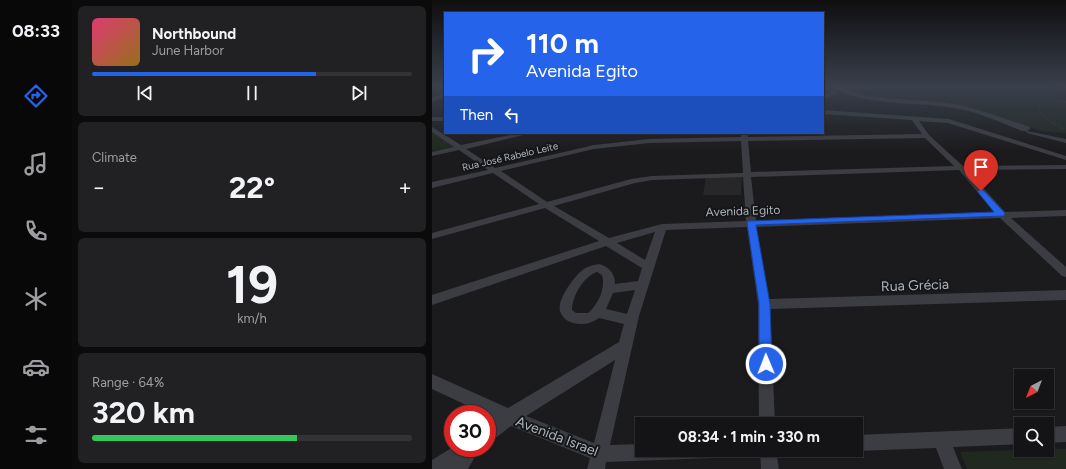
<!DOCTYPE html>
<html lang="en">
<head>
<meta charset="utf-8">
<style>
	body { margin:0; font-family:Figtree,sans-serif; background:#212123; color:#f1f3f6; height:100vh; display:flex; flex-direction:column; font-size:15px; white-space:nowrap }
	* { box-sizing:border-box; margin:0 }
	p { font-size:13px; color:#9d9ea1 }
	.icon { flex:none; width:22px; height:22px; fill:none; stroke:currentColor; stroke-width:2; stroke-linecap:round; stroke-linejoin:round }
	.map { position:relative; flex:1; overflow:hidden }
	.details { display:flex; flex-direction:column; gap:6px; padding:6px; background:#0b0b0c; width:360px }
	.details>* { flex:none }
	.banner { position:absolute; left:12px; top:12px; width:380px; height:122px; border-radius:0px; box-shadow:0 1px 3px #0004,0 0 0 1px #333335; background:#2563eb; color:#fff; overflow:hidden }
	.needle { width:26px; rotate:222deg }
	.tools { position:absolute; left:582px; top:369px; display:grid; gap:8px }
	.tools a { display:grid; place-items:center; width:40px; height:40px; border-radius:0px; background:#141416; box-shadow:0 1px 3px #0004,0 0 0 1px #333335; font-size:20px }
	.speed { position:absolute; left:12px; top:405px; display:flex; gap:8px; font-size:20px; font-weight:700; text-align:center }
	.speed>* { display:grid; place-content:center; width:52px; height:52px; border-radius:50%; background:#141416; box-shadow:0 1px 3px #0004,0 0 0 1px #333335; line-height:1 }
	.speed .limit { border:6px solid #d22; background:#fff; color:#111 }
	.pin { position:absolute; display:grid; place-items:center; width:34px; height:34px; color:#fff; margin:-41px -17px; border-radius:50% 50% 50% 0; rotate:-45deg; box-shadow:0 0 4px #0007 }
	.pin .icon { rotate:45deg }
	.me { position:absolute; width:44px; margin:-22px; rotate:359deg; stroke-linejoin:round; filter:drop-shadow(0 0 3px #0008) }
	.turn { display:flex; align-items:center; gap:14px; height:84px; padding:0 16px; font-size:18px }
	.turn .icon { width:52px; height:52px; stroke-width:2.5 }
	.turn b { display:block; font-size:28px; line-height:34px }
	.then { display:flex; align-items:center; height:38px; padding:0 16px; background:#0003; gap:8px; font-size:15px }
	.big { font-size:30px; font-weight:700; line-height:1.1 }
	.details .tile { flex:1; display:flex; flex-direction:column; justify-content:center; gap:6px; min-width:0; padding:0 14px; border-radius:6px; background:#212123 }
	.details .dial { align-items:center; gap:0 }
	.dial b { font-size:52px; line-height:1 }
	.song { display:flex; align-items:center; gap:12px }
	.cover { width:48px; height:48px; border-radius:6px; background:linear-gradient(135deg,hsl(340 70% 55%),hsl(40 70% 35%)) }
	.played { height:4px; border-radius:2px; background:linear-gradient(90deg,#2563eb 70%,#333335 70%) }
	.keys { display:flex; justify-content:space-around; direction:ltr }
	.heat { display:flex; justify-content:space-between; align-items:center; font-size:22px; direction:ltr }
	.charge { height:6px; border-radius:3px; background:linear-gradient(90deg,#34c759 64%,#333335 0) }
	.trip { position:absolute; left:203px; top:417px; width:228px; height:40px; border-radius:0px; background:#141416; box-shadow:0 1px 3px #0004,0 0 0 1px #333335; font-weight:700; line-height:40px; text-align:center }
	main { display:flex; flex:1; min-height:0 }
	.menu { display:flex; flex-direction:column; width:72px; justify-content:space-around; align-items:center; background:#080809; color:#9d9ea1 }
	.menu .icon { width:28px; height:28px }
	.menu .current { color:#2563eb }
	.menu b { font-size:18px; color:#f1f3f6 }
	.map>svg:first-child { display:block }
	.built { fill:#27272a }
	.green { fill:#202820 }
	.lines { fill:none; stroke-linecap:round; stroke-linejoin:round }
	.path { stroke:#414549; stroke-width:1; stroke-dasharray:1 2; stroke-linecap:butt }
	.minor { fill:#3b3d42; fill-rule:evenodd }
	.route { fill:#2563eb; stroke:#184099 }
	.labels { text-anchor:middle; stroke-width:4; stroke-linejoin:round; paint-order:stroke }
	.far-street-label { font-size:10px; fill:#adb4bc; stroke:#151618 }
	.street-label { font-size:12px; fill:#adb4bc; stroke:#151618 }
	.near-street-label { font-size:14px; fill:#adb4bc; stroke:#151618 }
</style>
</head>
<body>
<main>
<nav class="menu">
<b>08:33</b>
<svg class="icon current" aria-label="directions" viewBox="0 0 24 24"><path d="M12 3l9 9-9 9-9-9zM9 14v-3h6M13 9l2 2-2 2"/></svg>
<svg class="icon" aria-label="music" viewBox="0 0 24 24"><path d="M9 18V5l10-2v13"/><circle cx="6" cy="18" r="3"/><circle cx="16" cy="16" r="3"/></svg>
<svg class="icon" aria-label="phone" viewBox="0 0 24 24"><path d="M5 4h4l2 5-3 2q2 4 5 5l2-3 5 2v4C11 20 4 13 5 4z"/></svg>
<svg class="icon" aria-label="climate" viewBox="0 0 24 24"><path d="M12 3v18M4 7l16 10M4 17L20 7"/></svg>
<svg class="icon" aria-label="car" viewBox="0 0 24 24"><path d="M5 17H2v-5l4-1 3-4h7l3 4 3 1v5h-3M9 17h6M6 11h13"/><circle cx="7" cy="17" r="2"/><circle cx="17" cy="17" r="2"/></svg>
<svg class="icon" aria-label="filters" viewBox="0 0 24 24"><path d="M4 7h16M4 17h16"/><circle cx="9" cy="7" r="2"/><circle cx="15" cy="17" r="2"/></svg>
</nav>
<section class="details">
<div class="tile">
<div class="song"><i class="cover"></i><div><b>Northbound</b><p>June Harbor</p></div></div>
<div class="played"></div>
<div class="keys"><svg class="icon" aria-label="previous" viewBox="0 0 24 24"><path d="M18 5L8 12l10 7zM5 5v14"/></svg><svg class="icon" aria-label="pause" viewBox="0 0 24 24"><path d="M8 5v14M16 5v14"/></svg><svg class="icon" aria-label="next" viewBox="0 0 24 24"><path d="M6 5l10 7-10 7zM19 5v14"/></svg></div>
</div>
<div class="tile"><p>Climate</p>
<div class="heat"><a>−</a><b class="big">22°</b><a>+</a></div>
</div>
<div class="tile dial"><b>19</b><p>km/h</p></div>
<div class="tile"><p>Range · 64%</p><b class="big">320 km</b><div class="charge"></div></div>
</section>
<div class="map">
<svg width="634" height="469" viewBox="0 0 634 469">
	<rect width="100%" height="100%" fill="#1b1b1d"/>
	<polygon class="built" points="274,177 310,177 309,195 271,195"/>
	<g class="green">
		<path d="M407,86h189c12,0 28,-1 37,9l-5,3 6,2v33l-24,-2 -28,-9 -66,-18 -84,-8 -17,-6z"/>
		<polygon points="0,131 25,148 0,153"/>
		<polygon points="615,449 634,449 634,469 535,469 528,452"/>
	</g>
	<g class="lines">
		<path class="path" d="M634,102h-19l-9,5c6,12 16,18 28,22"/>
		<g class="minor">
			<polygon points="391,86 395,86 406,94 391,98 391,94 398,93 391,88"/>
			<path d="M399,86c11,-1 26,8 38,10 28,4 57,4 85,8 26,5 51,15 76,23v2l-3,2 39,8v4l-39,-10 -1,-2h-4c-22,-9 -44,-19 -67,-23 -32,-6 -100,-2 -124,-22z"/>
			<polygon points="13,92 13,96 0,102 0,98"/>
			<path d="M391,110l126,9 117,37v4l-118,-37 -29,-2 10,14 34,31 103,-1v4l-99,1 38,42 61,-2v6l-55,2 55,49v10l-4,-1 -62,-58 -244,9 13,72 297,-9v10l-296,9 5,115h-16l-1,-120 -11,-77 -81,3 -27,86 -29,129 32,-1v6h80l-2,6 -6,2 -108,4 -1,7h-18l3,-11 -79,-32 -18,14 -6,2v-18l7,-6 -62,-29v-15l76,34 111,-66 5,-18 -25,-6c-11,9 -34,9 -39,-7 -3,-12 15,-36 24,-42 4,-3 10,-4 15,-5 10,3 16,9 16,20l23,-3 4,-13 -36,-22 -174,59v-10l167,-54 -54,-33 -113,31v-6l107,-29 -46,-31 -61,15v-6l56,-12 -29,-20 -27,6v-4l22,-5 -22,-15v-5l29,18 59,-12h12l-66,16 29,19 99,-23 55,-6 92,-2v-4h6l1,4 174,-3 -10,-14 -89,-6zM493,138l29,28 -203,6 -3,-31zM309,141l2,32 -91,3 -21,3 -84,23 -46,-31 93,-22 55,-6zM527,170l36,43 -239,8 -5,-44zM311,177l3,44 -84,3 -53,14 -55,-32 81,-23 17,-3zM223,232l-10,28 -28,-17zM165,272l5,3c4,13 -4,30 -14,38h-12l-4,-3c0,-14 12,-34 25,-38zM203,290l-8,24 -21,-5 7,-16zM183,360l-21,83 -68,-27z"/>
			<rect x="0" y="117" width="13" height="4"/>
			<polygon points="634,426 634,442 615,443 615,427"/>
			<polygon points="589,428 589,444 521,447 530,469 512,469 504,448 424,451 421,450 424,450 424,435"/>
			<polygon points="21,447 48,448 36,469 0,469 0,460"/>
			<polygon points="328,450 344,450 347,469 329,469"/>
		</g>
	</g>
	<linearGradient id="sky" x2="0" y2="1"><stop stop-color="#0f0f10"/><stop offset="0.57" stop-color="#393f4c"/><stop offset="1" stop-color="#393f4c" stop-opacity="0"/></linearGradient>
	<rect width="634" height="151" fill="url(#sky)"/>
	<polygon class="route" points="549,189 551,190 572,212 573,214 572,216 324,225 338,304 340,364 338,368 334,370 329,368 327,364 327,304 315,223 316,221 562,212 545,191"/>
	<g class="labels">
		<g class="far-street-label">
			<text transform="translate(78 156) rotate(-13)" y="4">Rua José Rabelo Leite</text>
		</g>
		<g class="street-label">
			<text transform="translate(311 211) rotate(-2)" y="4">Avenida Egito</text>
		</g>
		<g class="near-street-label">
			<text transform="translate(483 285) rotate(-2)" y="5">Rua Grécia</text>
			<text transform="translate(125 436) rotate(21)" y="5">Avenida Israel</text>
		</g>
	</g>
</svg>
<div class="tools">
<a><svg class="needle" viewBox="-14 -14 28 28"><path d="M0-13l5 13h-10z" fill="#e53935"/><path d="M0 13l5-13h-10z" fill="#9d9ea1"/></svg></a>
<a><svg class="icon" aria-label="search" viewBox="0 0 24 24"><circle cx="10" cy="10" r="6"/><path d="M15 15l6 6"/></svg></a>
</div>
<div class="speed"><div class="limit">30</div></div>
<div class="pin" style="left:549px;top:191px;background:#d93025"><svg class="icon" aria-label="arrive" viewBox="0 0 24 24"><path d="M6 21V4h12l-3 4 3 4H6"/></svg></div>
<svg class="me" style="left:334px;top:364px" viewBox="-20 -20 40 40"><circle r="17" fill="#2563eb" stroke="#fff" stroke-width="3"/><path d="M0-11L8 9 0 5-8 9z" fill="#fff"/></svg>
<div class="trip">08:34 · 1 min · 330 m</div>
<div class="banner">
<div class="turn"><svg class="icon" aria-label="right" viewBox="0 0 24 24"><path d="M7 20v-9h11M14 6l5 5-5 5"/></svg><div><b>110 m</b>Avenida Egito</div></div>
<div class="then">Then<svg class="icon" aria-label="left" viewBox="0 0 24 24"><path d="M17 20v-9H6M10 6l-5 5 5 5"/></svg></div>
</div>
</div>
</main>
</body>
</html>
